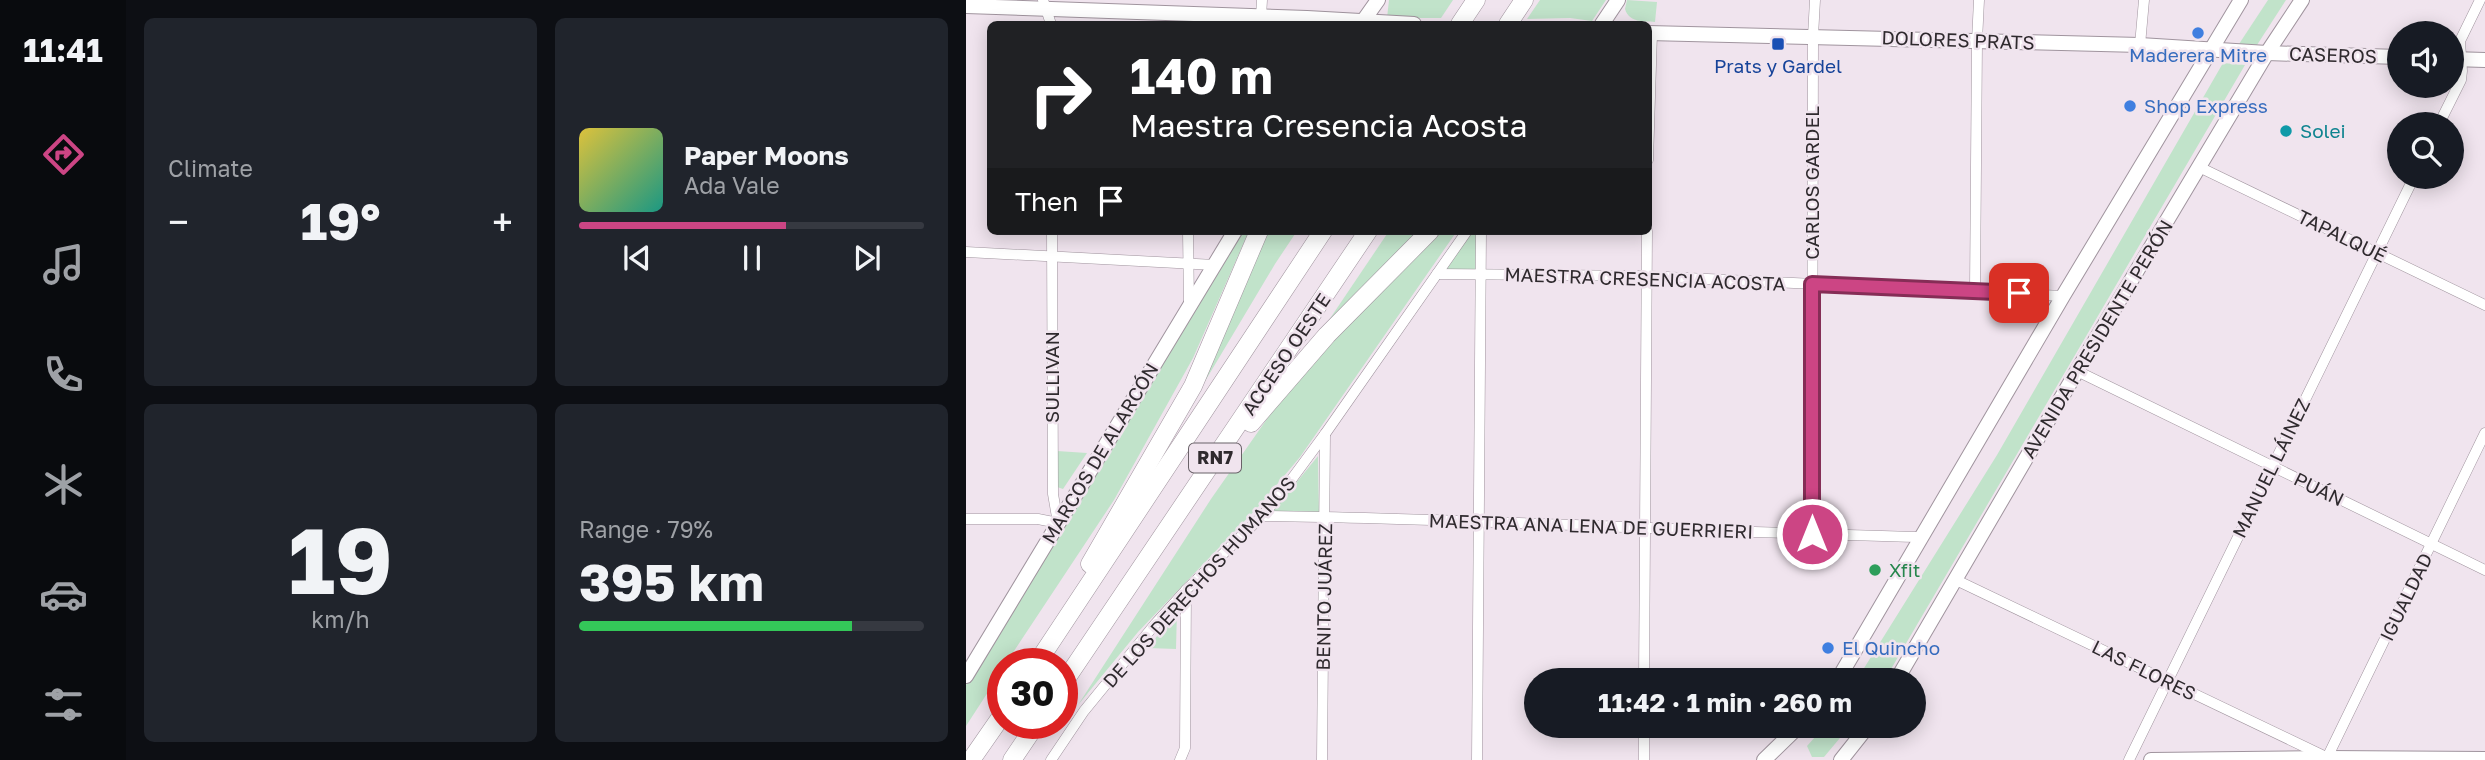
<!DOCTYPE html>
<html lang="en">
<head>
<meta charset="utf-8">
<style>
	body { margin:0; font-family:"Golos Text",sans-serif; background:#20242c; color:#f1f3f6; height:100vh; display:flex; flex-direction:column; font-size:26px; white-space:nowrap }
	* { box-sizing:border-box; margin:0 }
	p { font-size:23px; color:#9ea1a6 }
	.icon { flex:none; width:38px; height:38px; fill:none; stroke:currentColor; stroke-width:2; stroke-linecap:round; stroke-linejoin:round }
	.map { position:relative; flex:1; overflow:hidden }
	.sheet { display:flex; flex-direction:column; gap:18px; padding:18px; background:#0d0f14; width:840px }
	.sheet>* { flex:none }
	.hud { position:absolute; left:21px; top:21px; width:665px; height:214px; border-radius:10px; box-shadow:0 4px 18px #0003; background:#202124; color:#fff; overflow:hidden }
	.buttons { position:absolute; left:1421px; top:21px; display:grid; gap:14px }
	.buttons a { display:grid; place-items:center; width:77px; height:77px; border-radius:50%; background:#171b24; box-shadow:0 4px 18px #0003; font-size:35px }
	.speed { position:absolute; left:21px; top:648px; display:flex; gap:14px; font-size:35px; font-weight:700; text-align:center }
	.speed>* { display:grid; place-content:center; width:91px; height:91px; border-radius:50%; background:#171b24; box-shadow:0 4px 18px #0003; line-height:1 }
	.speed .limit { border:10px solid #d22; background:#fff; color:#111 }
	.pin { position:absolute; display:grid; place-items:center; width:60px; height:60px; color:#fff; margin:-30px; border-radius:14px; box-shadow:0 4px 10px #0006 }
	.me { position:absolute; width:77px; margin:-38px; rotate:0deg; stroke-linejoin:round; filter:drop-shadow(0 0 5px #0008) }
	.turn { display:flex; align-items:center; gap:24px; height:147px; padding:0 28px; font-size:32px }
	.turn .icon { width:91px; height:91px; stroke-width:2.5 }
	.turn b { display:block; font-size:49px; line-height:60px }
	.then { display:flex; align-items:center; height:66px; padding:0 28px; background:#0003; gap:14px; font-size:26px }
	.big { font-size:52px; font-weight:700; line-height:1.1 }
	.sheet .widget { flex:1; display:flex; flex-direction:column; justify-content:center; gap:10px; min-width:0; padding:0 24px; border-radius:10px; background:#20242c }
	.sheet .dial { align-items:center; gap:0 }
	.dial b { font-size:91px; line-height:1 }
	.song { display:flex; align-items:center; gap:21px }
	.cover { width:84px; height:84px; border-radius:10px; background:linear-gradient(135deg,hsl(50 70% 55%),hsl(170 70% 35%)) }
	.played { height:7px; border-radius:4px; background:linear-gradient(90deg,#cc4584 60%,#363941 60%) }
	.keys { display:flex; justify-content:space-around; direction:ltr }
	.heat { display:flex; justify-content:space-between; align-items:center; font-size:38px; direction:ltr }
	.charge { height:10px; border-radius:5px; background:linear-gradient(90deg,#34c759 79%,#363941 0) }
	.sheet .tiles { flex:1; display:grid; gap:18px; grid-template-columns:repeat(2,1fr) }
	.trip { position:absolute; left:558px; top:668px; width:402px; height:70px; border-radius:35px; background:#171b24; box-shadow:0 4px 18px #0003; font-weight:700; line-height:70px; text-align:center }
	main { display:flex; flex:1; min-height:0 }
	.tab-bar { display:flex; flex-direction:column; width:126px; justify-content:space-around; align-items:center; background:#090b0e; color:#9ea1a6 }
	.tab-bar .icon { width:49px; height:49px }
	.tab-bar .current { color:#cc4584 }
	.tab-bar b { font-size:32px; color:#f1f3f6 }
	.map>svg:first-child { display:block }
	.green { fill:#c1e3ca }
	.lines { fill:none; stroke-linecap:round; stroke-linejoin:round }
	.street-casing { stroke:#a0949e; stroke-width:11 }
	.secondary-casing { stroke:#a0949e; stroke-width:16 }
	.highway-casing { stroke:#a0949e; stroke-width:19 }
	.street { stroke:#fff; stroke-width:10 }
	.secondary { stroke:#fff; stroke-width:14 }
	.highway { stroke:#fff; stroke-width:18 }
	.route-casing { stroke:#852d56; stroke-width:18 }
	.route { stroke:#cc4584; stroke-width:12 }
	.shop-dot { fill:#3f7fe0; stroke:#f0e4ee; stroke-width:2.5 }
	.transit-dot { fill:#1a4fb4; stroke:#f0e4ee; stroke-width:2.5 }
	.culture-dot { fill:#0f9aa8; stroke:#f0e4ee; stroke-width:2.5 }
	.leisure-dot { fill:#2e9e5b; stroke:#f0e4ee; stroke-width:2.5 }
	.labels { text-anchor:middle; stroke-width:5; stroke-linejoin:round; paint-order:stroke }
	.shield { fill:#f0e4ee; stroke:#696268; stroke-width:2 }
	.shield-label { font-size:18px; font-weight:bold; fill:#2f2a2e }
	.street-label { font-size:19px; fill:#2f2a2e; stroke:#f0e4ee }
	.shop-label { font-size:19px; fill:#366cbe; stroke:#f0e4ee; text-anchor:start }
	.transit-label { font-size:19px; fill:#164399; stroke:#f0e4ee }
	.culture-label { font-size:19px; fill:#0d838f; stroke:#f0e4ee; text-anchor:start }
	.leisure-label { font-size:19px; fill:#27864d; stroke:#f0e4ee; text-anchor:start }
</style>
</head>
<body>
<main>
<nav class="tab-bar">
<b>11:41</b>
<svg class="icon current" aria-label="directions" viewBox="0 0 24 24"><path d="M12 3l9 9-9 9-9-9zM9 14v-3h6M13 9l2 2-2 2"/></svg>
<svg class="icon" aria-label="music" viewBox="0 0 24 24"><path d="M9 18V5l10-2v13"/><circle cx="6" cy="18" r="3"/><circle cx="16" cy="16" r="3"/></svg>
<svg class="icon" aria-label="phone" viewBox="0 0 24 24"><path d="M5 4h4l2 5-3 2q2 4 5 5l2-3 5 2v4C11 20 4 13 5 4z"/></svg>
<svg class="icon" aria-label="climate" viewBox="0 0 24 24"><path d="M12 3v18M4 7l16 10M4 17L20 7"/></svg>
<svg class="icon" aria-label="car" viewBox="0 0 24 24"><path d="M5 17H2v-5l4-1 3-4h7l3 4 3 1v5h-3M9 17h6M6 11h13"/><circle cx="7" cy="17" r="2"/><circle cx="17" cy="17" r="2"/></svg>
<svg class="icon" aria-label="filters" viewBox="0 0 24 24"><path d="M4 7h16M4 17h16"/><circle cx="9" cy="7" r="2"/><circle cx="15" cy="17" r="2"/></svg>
</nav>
<section class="sheet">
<div class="tiles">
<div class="widget"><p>Climate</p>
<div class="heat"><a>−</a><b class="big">19°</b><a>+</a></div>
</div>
<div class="widget">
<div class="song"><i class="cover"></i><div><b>Paper Moons</b><p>Ada Vale</p></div></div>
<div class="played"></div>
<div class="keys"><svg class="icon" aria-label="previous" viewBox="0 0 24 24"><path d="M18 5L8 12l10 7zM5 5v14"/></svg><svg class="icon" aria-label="pause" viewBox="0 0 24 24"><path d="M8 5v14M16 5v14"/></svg><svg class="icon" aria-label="next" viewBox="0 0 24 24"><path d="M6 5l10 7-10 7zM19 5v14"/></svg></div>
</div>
<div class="widget dial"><b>19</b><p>km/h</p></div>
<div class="widget"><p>Range · 79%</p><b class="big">395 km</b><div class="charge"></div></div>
</div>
</section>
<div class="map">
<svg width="1519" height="760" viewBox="0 0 1519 760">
	<rect width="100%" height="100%" fill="#f0e4ee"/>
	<g class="green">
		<polygon points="423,0 487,0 475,18 421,18"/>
		<polygon points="574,0 640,0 626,21 604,18 561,19"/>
		<path d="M661,0l30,2 -2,20c-11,-1 -26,1 -30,-13z"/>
		<polygon points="1302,0 1320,0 1291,45 1273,44"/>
		<polygon points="1257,63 1279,65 918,681 890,681 1031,455"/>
		<polygon points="273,231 283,231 227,358 148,500 40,663 37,663 37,669 0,726 0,685 15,656"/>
		<polygon points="299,231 331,231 309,264 232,393"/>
		<polygon points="423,231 457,231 364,321 363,320"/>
		<polygon points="468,231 491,231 334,457 292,507 172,632 112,705 245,499 317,396"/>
		<polygon points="505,231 511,231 511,270 478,271"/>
		<polygon points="91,451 121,453 97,489 91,487"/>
		<polygon points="352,456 353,514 303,516"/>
		<polygon points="211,610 210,649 182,648"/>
		<polygon points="859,726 884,726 858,757 846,757 841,746"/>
	</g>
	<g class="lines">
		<g class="street-casing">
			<g id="street">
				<polyline points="77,0 85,24"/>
				<polyline points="295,17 296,0"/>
				<polyline points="1174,45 1178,0"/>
				<polyline points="1473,124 1495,80 1496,71 1494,41 1514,0"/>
				<polyline points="682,160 686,33"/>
				<polyline points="1233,167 1519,305"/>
				<polyline points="222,231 223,304"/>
				<polyline points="0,252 249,265"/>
				<polyline points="471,274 680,276 1097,296"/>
				<polyline points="1009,290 1011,41 1013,0"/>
				<polyline points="1111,371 1519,570"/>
				<path d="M296,516c220,3 439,16 658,21"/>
				<polyline points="0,519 72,519 92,523 87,494 86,231"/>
				<polyline points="846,534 847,36 849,0"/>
				<polyline points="990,580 1360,757"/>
				<polyline points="678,681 681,231"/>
				<polyline points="85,760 118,711 190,623 220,590 296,516 314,495 359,434 501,231"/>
				<polyline points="214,760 219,748 220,590"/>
				<polyline points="356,760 359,434"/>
				<polyline points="511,760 515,231"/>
				<polyline points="678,760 678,726"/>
				<polyline points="1163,760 1448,177"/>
				<polyline points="1360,760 1519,433"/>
			</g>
		</g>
		<g class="secondary-casing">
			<g id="secondary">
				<polyline points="0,6 341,18 448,24"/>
				<polyline points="395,24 412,0"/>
				<polyline points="636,24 652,0"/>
				<polyline points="682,33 1174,45 1301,53 1433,57"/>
				<polyline points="1486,59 1519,60"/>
				<polyline points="0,676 269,231"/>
				<polyline points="871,681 1097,296 1275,0"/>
				<polyline points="930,681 1111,371 1301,53 1336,0"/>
				<polyline points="798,760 833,726"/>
				<polyline points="875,760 902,726"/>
				<polyline points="1185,760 1361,758 1519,759"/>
			</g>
		</g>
		<g class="highway-casing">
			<g id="highway">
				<polyline points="494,24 510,0"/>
				<polyline points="542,24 558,0"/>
				<polyline points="285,423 361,335 464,231"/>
				<polyline points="124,564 227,386 293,231"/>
				<polyline points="71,663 357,231"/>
				<polyline points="96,685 402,231"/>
				<polyline points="5,760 37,714"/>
				<polyline points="46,760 71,723"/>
			</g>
		</g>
		<use href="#street" class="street"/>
		<use href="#secondary" class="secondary"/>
		<use href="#highway" class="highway"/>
	</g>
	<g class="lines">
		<g class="route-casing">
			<polyline id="route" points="846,534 846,284 1053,293"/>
		</g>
		<use href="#route" class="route"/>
	</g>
	<g class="shop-dot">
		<circle cx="1232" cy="33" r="7"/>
		<circle cx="1164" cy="106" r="7"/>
		<circle cx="862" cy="648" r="7"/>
	</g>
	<rect class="transit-dot" x="805" y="37" width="14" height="14" rx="3.5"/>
	<circle class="culture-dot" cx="1320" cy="131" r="7"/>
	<circle class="leisure-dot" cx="909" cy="570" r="7"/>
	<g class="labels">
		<rect class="shield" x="223" y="443.5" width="52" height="29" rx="5"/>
		<g class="shield-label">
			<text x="249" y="464">RN7</text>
		</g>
		<g class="street-label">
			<text transform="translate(992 40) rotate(2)" y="7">DOLORES PRATS</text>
			<text transform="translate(1367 55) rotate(2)" y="7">CASEROS</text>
			<text transform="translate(846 183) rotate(-90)" y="7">CARLOS GARDEL</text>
			<text transform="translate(1376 236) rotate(26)" y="7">TAPALQUÉ</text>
			<text transform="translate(679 279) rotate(2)" y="7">MAESTRA CRESENCIA ACOSTA</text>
			<text transform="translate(1131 339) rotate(-59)" y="7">AVENIDA PRESIDENTE PERÓN</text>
			<text transform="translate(320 354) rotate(-56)" y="7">ACCESO OESTE</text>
			<text transform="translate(86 377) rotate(-90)" y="7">SULLIVAN</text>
			<text transform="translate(134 453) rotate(-59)" y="7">MARCOS DE ALARCÓN</text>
			<text transform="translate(1305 468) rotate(-64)" y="7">MANUEL LÁINEZ</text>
			<text transform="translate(1353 489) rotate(26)" y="7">PUÁN</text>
			<text transform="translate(625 526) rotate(2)" y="7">MAESTRA ANA LENA DE GUERRIERI</text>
			<text transform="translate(233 582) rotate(-48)" y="7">DE LOS DERECHOS HUMANOS</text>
			<text transform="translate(358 597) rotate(-89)" y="7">BENITO JUÁREZ</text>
			<text transform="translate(1440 597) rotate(-64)" y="7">IGUALDAD</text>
			<text transform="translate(1178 670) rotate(26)" y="7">LAS FLORES</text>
		</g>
		<g class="shop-label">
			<text x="1232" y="62" text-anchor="middle">Maderera Mitre</text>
			<text x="1178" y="113">Shop Express</text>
			<text x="876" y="655">El Quincho</text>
		</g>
		<g class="transit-label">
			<text x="812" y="73">Prats y Gardel</text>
		</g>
		<g class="culture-label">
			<text x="1334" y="138">Solei</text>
		</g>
		<g class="leisure-label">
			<text x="923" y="577">Xfit</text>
		</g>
	</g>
</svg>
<div class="buttons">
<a><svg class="icon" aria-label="sound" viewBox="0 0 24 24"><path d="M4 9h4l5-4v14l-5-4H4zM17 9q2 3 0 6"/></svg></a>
<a><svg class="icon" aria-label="search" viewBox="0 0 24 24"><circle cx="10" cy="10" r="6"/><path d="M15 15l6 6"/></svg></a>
</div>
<div class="speed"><div class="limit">30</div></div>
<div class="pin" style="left:1053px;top:293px;background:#d93025"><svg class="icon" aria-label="arrive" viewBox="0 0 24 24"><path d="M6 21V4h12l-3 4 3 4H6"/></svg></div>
<svg class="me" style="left:846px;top:534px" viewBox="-20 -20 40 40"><circle r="17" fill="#cc4584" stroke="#fff" stroke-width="3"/><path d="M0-11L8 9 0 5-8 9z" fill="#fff"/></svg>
<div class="trip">11:42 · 1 min · 260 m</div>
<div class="hud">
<div class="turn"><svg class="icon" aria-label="right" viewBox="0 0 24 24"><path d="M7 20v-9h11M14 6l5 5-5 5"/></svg><div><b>140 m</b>Maestra Cresencia Acosta</div></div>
<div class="then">Then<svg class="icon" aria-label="arrive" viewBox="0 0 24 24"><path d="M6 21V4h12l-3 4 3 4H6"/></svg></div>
</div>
</div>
</main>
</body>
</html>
